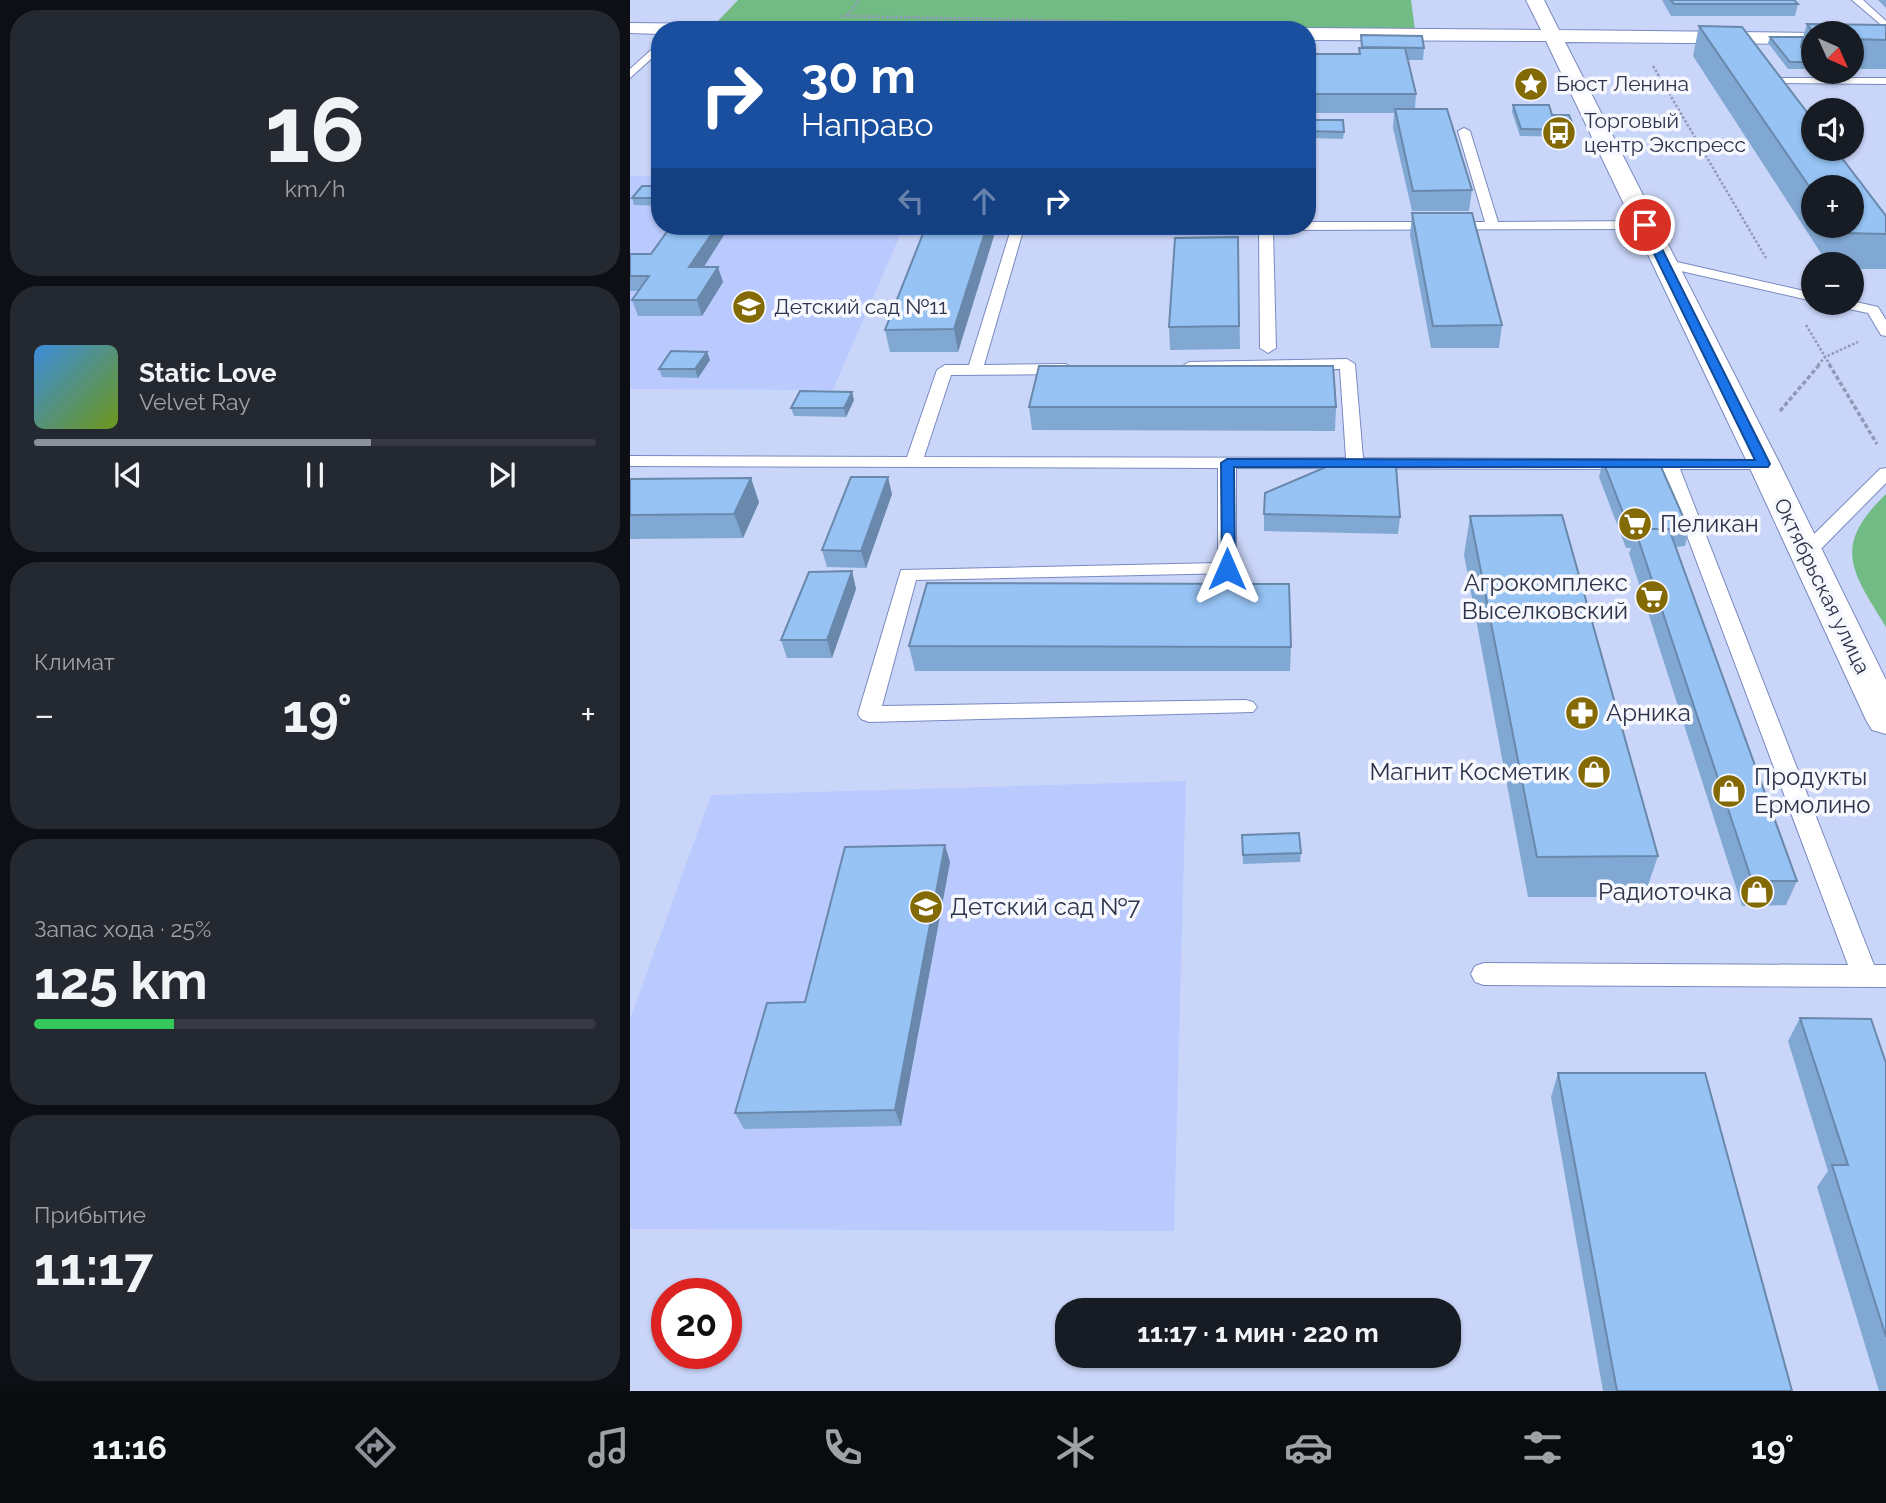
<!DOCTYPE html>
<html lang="ru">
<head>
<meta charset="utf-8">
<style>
	body { margin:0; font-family:Raleway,sans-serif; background:#242831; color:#f1f3f6; height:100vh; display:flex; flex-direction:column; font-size:26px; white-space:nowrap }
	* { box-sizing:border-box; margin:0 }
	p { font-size:23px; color:#9ea1a6 }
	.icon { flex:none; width:38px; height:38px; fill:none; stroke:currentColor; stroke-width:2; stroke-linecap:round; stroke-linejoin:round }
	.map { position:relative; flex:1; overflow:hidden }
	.side { display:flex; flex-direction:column; gap:10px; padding:10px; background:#0d0f14; width:630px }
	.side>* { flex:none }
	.top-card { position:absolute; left:21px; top:21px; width:665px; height:214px; border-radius:28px; box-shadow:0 2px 5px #0004; background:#1a4fa0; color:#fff; overflow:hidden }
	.needle { width:46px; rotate:135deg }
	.buttons { position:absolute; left:1171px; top:21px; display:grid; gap:14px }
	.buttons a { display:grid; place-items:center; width:63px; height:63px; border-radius:50%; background:#171b24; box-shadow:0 2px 5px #0004; font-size:35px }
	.speed { position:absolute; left:21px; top:1278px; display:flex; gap:14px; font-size:35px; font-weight:700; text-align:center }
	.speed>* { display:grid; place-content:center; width:91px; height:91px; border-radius:50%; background:#171b24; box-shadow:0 2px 5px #0004; line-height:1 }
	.speed .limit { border:10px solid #d22; background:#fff; color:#111 }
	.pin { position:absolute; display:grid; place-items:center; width:60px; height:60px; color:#fff; margin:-30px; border:4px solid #fff; border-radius:50%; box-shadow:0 2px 7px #0007 }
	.me { position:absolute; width:77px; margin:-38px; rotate:0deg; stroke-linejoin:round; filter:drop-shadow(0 0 5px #0008) }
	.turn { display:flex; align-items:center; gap:24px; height:147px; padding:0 35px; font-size:32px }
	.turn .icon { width:91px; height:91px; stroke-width:2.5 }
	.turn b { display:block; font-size:49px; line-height:60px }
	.lanes { display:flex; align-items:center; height:66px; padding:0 35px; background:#0003; justify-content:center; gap:35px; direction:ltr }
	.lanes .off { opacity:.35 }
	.big { font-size:52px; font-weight:700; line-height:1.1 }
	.side .widget { flex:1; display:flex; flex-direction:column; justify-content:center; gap:10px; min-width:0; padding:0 24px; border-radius:28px; background:#242831 }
	.side .dial { align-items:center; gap:0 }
	.dial b { font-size:91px; line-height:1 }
	.song { display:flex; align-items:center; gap:21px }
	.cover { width:84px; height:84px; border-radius:10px; background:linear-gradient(135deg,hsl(210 70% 55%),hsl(80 70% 35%)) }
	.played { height:7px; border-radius:4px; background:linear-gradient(90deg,#8c9099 60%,#363941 60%) }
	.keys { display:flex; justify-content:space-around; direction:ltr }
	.heat { display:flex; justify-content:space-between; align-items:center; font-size:38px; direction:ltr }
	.charge { height:10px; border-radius:5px; background:linear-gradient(90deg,#34c759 25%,#363941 0) }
	.trip { position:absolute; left:425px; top:1298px; width:406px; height:70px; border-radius:28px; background:#171b24; box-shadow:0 2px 5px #0004; font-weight:700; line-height:70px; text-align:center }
	.dock { display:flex; height:112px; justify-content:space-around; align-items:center; background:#090b0e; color:#9ea1a6 }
	.dock .icon { width:49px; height:49px }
	.dock .active { color:#8c9099 }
	.dock b { font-size:32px; color:#f1f3f6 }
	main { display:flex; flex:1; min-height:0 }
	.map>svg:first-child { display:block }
	.built { fill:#bacaff }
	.green { fill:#73bb85 }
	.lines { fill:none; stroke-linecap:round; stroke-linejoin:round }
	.service-casing { stroke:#7989c0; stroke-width:2 }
	.secondary-casing { stroke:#7989c0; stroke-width:2 }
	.path-far1 { stroke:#8f99b8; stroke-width:2.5; stroke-dasharray:2.5 2; stroke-linecap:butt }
	.path { stroke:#8f99b8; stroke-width:3.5; stroke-dasharray:4.5 2.5; stroke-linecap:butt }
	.service { fill:#fff; fill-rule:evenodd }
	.secondary { fill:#fff; fill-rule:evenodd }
	.wall { fill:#81a8d2; fill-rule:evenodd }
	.shaded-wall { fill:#6988ab }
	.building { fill:#96c3f4; stroke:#6988ab; stroke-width:2 }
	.route { fill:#1a73e8; stroke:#114b97; stroke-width:2 }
	.labels { text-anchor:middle; stroke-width:7; stroke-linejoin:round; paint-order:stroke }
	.far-poi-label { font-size:21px; fill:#2d344b; stroke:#f6f8fe; text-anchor:start }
	.far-street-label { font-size:21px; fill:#2d344b; stroke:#f6f8fe }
	.poi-label { font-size:24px; fill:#2d344b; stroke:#f6f8fe; text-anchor:start }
</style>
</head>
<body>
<main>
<section class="side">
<div class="widget dial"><b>16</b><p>km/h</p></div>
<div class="widget">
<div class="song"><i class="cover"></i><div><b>Static Love</b><p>Velvet Ray</p></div></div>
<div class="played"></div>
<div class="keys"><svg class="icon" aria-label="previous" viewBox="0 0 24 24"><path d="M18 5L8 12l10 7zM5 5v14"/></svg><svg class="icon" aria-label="pause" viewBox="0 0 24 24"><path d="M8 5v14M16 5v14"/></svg><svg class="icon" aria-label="next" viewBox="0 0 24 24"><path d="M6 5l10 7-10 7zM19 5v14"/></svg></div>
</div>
<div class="widget"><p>Климат</p>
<div class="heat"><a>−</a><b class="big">19°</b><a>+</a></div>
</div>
<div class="widget"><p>Запас хода · 25%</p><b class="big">125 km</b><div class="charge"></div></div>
<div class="widget"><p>Прибытие</p><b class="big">11:17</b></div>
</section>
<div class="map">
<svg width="1256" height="1391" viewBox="0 0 1256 1391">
	<rect width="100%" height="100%" fill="#cad6f9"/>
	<g class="built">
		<polygon points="0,176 30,176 30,226 274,226 203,390 0,389"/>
		<polygon points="556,781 544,1231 0,1229 0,1019 81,795"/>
	</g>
	<g class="green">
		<polygon points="108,0 781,0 785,30 87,22"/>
		<path d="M1256,494v133c-34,-56 -55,-80 0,-133z"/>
	</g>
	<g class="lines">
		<g class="service-casing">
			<g id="service">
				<polygon points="1222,0 1233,0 1256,21 1256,29"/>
				<polygon points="30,42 30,51 0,78 0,69"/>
				<polygon points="1143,78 1256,78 1256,84 1139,83 1139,79"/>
				<polygon points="834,128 840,131 868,222 1015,221 1022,225 1015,229 643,230 646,348 638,353 630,348 629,230 393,231 354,365 436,364 444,369 436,374 321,375 294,457 716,458 710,369 559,372 551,367 559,362 717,359 725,364 733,458 1140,460 1143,464 1134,469 1050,469 1244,965 1256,965 1256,987 854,985 845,982 841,974 845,966 854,963 1218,965 1032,469 606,468 606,569 604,573 286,580 252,706 616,700 623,702 627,707 623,712 239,722 231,719 228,714 271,570 588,563 588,468 0,466 0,456 277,457 307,370 315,365 339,365 382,226 677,226 677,222 855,222 828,131"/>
				<polygon points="1034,259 1183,293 1183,301 1029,266 1027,263"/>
				<polygon points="1222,301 1248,307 1256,320 1256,336 1251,335 1238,313 1204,306 1202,303"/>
				<polygon points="1256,468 1256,483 1183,557 1169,557 1167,553 1169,549 1250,469"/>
			</g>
		</g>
		<g class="secondary-casing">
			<g id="secondary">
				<polygon points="896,0 914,0 929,30 1186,33 1183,33 1183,44 935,42 1150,464 1256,680 1256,734 1242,730 1236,720 1118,464 916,41 677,40 677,30 672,30 677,28 911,30"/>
				<polygon points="0,23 184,25 193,30 30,30 30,34 0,33"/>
			</g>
		</g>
		<g class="path-far1">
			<polyline points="211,16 650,25"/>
			<polyline points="217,16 229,0"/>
			<polyline points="1023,66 1136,258"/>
			<polyline points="1176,325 1200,365"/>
			<polyline points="1188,365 1195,357 1228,342"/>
		</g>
		<g class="path">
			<polyline points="1199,364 1247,444"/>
			<polyline points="1150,411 1190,364"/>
		</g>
		<use href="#service" class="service"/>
		<use href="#secondary" class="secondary"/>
	</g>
	<g class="wall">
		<polygon points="1032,0 1164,0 1168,4 1165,16 1041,16"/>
		<polygon points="1248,0 1256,0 1256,8"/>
		<polygon points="1177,24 1256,25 1256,69 1222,69 1222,33 1183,33 1183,69 1158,69 1138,43 1140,37 1173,37"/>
		<path d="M1069,26l187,190v53h-34v-5h-24l-135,-208zM1183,187l39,39h-39z"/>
		<polygon points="731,35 794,48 793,60 778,60 786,94 785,109 842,190 839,211 782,211 763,128 764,113 677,113 677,54 729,54 729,48 731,48"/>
		<polygon points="883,105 922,115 945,130 943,137 890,136 882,112"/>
		<polygon points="677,120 714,132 713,139 677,138"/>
		<polygon points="30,186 30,206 4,205 2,198"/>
		<polygon points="782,213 872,325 869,348 801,348 780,235"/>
		<polygon points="41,226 160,226 155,235 94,235 74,267 93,282 72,316 8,316 2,300 9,291 0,291 0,254 21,254"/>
		<polygon points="367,226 328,352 260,352 255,330"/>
		<polygon points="608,237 610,349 540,350 539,327"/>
		<polygon points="77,352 80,360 68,378 32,377 29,369"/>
		<polygon points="224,400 216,417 164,416 161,408"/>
		<polygon points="399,407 706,407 705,431 402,430"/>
		<polygon points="973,461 1059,530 1055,546 1046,547 1167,881 1156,905 1112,906 999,553 1001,548 996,548 969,477"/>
		<polygon points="0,479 129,502 113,538 0,539"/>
		<polygon points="262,494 236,568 197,567 192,550"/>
		<polygon points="634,514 770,517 768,534 634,531"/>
		<polygon points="840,516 1028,856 1014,897 898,897 834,555"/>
		<polygon points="222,571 226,589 202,658 157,658 151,640"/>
		<polygon points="279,646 661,647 660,671 285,671"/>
		<polygon points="612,835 671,853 670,862 613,864"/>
		<polygon points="320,862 271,1126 114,1129 105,1113 175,1002"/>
		<polygon points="1170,1018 1256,1063 1256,1391 1249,1391 1187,1187 1198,1171 1158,1041"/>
		<polygon points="928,1073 1162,1391 973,1391 921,1097"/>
	</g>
	<g class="shaded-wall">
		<polygon points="87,226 92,226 94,235 64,282 59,267"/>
		<polygon points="152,226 160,226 155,235"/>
		<polygon points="357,226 367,226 328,352 324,329"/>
		<polygon points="88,267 93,282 72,316 67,300"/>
		<polygon points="77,352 80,360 68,378 65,369"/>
		<polygon points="222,392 224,400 216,417 214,408"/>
		<polygon points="258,477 262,494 236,568 231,551"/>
		<polygon points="121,478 129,502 113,538 104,514"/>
		<polygon points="222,571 226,589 202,658 197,640"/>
		<polygon points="315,845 320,862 271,1126 265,1110"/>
	</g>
	<g class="building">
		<polygon points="1041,0 1164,0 1168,4 1044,4"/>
		<polygon points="1177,24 1256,25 1256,40 1222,39 1222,33 1184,33"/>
		<polygon points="1069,26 1112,27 1183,120 1183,149 1205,149 1256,216 1256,234 1212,233 1207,226 1222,226 1222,187 1183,187 1183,192"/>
		<polygon points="194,27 241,27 239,30 192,30"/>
		<polygon points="731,35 792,36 794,48 732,47"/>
		<polygon points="1140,37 1173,37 1171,47 1183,62 1160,62"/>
		<polygon points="729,48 775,48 786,94 677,94 677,54 730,54"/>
		<polygon points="883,105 919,105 922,115 939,115 945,130 891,129"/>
		<polygon points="765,109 817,109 842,190 783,191"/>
		<polygon points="677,120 713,120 714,132 677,131"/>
		<polygon points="12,186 30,186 30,198 2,198"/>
		<polygon points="782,213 842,213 872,325 803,326"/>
		<polygon points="41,226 87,226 59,267 88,267 67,300 2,300 19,276 0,276 0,254 21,254"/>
		<polygon points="296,226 357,226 324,329 255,330"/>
		<polygon points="608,237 609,326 539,327 545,238"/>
		<polygon points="41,351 77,352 65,369 29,369"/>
		<polygon points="409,366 703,366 706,407 399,407"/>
		<polygon points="170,391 222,392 214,408 161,408"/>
		<polygon points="1028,460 1059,530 1005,529 1006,531 1000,531 973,461"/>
		<polygon points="703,464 766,466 770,517 634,514 635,493"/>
		<polygon points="221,477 258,477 231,551 192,550"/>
		<polygon points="121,478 104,514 0,515 0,479"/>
		<polygon points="932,515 1028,856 907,857 840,516"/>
		<polygon points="1005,529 1039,529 1167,881 1122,881"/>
		<polygon points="222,571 197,640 151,640 179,572"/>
		<polygon points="297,583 659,584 661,647 279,646"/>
		<polygon points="669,833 671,853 613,855 612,835"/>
		<polygon points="315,845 265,1110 105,1113 137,1003 175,1002 215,847"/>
		<polygon points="1170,1018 1241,1019 1256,1063 1256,1337 1202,1165 1218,1165"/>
		<polygon points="928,1073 1075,1073 1162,1391 987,1391"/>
	</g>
	<polygon class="route" points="1012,223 1020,225 1140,464 1138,467 604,467 605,569 597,573 592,572 591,463 597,459 1125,460 1010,225"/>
	<defs>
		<g id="sight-disc" transform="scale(1.75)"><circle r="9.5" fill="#846a04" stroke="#f6f8fe"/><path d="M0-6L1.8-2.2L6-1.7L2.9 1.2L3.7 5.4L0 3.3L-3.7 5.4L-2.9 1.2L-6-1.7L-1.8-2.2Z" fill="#fff"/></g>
		<g id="bus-disc" transform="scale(1.75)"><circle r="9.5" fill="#846a04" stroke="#f6f8fe"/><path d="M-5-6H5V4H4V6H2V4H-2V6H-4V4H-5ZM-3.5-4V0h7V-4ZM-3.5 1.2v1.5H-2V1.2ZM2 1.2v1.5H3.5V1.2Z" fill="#fff"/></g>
		<g id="school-disc" transform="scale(1.75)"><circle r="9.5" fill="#846a04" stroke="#f6f8fe"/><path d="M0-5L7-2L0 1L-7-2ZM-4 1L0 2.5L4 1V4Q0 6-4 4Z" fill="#fff"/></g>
		<g id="supermarket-disc" transform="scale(1.75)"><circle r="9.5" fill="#846a04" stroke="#f6f8fe"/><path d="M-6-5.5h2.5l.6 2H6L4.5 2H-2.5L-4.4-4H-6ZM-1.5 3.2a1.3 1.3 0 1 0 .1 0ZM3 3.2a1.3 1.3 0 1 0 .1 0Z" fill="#fff"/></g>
		<g id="pharmacy-disc" transform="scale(1.75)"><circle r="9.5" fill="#846a04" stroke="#f6f8fe"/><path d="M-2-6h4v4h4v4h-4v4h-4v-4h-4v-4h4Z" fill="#fff"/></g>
		<g id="shop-disc" transform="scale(1.75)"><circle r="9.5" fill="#846a04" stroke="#f6f8fe"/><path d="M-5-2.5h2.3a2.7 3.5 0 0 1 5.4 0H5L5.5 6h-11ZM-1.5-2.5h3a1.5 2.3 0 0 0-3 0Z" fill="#fff"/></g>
	</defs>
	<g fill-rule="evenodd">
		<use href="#sight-disc" x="901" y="84"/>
		<use href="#bus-disc" x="929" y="133"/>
		<use href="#school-disc" x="119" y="307"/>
		<use href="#supermarket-disc" x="1005" y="524"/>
		<use href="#supermarket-disc" x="1022" y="597"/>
		<use href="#pharmacy-disc" x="952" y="713"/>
		<use href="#shop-disc" x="964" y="772"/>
		<use href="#shop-disc" x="1099" y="791"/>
		<use href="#shop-disc" x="1127" y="892"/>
		<use href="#school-disc" x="296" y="907"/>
	</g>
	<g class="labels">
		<g class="far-poi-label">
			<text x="926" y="91">Бюст Ленина</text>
			<text x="954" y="128">Торговый<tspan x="954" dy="24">центр Экспресс</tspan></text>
			<text x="144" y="314">Детский сад №11</text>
		</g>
		<g class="far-street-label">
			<text transform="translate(1192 586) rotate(64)" y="7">Октябрьская улица</text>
		</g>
		<g class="poi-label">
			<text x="1030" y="532">Пеликан</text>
			<text x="998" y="591" text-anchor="end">Агрокомплекс<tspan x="998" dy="28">Выселковский</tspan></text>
			<text x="976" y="721">Арника</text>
			<text x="940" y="780" text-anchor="end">Магнит Косметик</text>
			<text x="1124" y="785">Продукты<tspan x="1124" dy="28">Ермолино</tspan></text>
			<text x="1102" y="900" text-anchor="end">Радиоточка</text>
			<text x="320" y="915">Детский сад №7</text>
		</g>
	</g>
</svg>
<div class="buttons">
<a><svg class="needle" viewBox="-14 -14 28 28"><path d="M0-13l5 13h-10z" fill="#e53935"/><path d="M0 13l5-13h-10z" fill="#9ea1a6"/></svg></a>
<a><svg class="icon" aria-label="sound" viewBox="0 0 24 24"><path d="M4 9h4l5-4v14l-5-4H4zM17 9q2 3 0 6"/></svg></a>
<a>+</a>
<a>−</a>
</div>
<div class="speed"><div class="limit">20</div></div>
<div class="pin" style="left:1015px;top:225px;background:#d93025"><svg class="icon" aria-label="arrive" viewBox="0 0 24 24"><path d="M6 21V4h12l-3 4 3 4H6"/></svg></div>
<svg class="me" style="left:597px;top:569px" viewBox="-20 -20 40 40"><path d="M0-17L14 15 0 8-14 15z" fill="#1a73e8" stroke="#fff" stroke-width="4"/></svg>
<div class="trip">11:17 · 1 мин · 220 m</div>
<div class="top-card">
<div class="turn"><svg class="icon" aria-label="right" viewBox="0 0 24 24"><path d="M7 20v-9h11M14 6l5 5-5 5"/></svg><div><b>30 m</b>Направо</div></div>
<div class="lanes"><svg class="icon off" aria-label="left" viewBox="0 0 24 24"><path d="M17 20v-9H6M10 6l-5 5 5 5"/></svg><svg class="icon off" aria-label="ahead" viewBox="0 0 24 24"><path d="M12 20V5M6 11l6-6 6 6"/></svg><svg class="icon" aria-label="right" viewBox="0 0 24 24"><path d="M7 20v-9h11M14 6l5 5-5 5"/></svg></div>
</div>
</div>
</main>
<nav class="dock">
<b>11:16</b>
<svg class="icon active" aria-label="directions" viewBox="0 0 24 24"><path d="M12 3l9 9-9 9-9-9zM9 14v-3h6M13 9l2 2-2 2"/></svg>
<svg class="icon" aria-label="music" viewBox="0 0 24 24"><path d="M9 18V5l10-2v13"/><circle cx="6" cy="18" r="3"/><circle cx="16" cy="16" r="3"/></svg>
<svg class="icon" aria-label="phone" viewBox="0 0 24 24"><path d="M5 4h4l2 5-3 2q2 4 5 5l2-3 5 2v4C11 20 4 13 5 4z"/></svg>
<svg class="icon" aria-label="climate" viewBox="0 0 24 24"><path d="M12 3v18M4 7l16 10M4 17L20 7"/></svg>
<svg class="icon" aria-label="car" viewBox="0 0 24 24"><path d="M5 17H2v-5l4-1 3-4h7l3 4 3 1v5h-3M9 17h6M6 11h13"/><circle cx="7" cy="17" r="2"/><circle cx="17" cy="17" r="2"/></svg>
<svg class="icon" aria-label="filters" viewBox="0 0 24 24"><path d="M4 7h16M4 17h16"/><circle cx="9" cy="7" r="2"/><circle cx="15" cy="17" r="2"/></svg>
<b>19°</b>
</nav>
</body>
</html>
